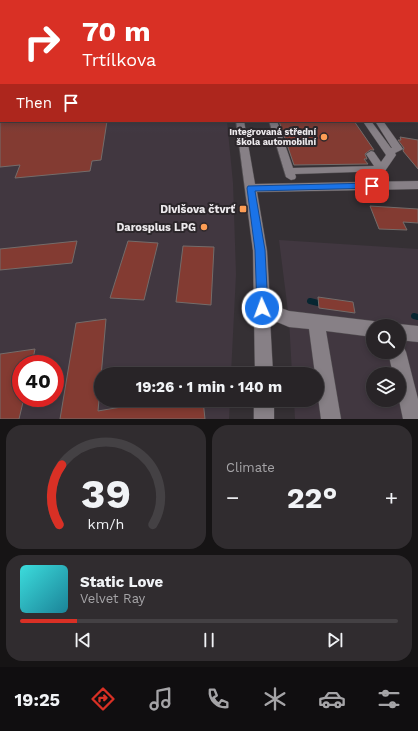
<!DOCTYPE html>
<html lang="en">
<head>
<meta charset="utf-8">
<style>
	body { margin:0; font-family:"Work Sans",sans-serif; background:#302c2f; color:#f1f3f6; height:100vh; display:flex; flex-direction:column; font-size:15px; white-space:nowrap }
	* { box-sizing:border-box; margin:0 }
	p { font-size:13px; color:#a5a4a7 }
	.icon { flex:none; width:22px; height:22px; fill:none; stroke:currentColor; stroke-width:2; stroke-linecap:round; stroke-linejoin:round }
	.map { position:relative; height:419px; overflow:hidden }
	.side { display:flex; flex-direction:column; gap:6px; padding:6px; background:#161415; flex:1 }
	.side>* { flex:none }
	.top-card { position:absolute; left:0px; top:0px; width:418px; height:122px; box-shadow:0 2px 6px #0003,0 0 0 1px #444144; background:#d93025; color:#fff; overflow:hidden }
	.fabs { position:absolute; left:366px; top:319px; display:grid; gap:8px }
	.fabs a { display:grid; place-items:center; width:40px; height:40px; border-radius:50%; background:#282427; box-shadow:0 2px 6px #0003,0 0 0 1px #444144; font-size:20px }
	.speed { position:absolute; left:12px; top:355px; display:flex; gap:8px; font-size:20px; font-weight:700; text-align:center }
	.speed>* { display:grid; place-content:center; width:52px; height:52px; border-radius:50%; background:#282427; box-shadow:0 2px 6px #0003,0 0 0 1px #444144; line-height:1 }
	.speed .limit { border:6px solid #d22; background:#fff; color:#111 }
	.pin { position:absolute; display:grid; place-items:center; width:34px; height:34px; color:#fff; margin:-17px; border-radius:8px; box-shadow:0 2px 6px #0006 }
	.me { position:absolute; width:44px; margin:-22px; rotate:358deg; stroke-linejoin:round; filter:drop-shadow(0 0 3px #0008) }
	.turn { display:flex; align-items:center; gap:14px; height:84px; padding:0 16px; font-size:18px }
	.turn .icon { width:52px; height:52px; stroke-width:2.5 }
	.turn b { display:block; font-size:28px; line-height:34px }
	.then { display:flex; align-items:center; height:38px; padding:0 16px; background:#0003; gap:8px; font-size:15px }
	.big { font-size:30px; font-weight:700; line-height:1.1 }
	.side .card { flex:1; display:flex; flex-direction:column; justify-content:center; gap:6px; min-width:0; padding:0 14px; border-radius:16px; background:#302c2f }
	.side .dial { align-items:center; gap:0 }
	.dial svg { height:104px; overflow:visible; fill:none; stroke:#444144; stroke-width:7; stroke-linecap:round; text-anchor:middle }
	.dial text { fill:#f1f3f6; stroke:none }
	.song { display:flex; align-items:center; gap:12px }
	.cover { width:48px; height:48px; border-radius:6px; background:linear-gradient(135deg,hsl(180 70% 55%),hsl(190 70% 35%)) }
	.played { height:4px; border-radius:2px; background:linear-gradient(90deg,#d93025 15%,#444144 15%) }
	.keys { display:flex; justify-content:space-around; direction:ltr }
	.heat { display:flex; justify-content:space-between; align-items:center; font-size:22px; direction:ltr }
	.side .tiles { flex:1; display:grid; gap:6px; grid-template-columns:1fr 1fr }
	.card:last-child { grid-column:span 2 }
	.trip { position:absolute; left:94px; top:367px; width:230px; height:40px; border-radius:20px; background:#282427; box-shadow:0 2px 6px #0003,0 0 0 1px #444144; font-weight:700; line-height:40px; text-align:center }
	.tabs { display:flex; height:64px; justify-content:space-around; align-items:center; background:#100e10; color:#a5a4a7 }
	.tabs .icon { width:28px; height:28px }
	.tabs .selected { color:#d93025 }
	.tabs b { font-size:18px; color:#f1f3f6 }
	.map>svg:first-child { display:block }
	.built { fill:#413740; fill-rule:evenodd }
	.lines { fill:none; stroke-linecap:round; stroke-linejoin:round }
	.stream { stroke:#072631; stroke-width:6 }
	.building { fill:#833b32; stroke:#746c6a }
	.minor-casing { stroke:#534f52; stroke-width:1 }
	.minor { fill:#878086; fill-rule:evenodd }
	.route { fill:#1a73e8; stroke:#114b97 }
	.poi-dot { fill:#fd9d55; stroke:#2b262a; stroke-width:1.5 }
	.labels { text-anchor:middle; stroke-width:4; stroke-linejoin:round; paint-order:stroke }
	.far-poi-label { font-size:9px; font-weight:bold; fill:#edeaed; stroke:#2b262a; text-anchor:end }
	.poi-label { font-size:11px; font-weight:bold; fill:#edeaed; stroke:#2b262a; text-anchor:end }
</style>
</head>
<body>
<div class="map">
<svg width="418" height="419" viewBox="0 0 418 419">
	<rect width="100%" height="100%" fill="#353034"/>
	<g class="built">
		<path d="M0,75l1,46h226l6,62 3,91 -5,100h-130v26h129l-1,19h-229zM21,364h34v34h-34z"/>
		<path d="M279,240l139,9v170h-123l-1,-19h23v-26h-25l-3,-55zM373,326h26v26h-26zM373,374h26v26h-26z"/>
	</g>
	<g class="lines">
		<g class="stream">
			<polyline points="310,301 318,303"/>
			<polyline points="414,316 418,317"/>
		</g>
	</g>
	<g class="building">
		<polygon points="0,121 107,121 101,160 92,161 90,171 15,178 20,165 0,167"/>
		<polygon points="279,121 354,121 374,150 370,150 365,154 367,159 364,159 368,164 294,165"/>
		<polygon points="400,137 418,140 418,169 403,151 404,148 398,140 401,140"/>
		<polygon points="370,206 418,209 418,223 403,222 407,230 379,229"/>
		<polygon points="77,241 72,263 0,270 0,249"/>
		<polygon points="128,241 158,243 144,300 110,298"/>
		<polygon points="183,246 214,247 211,305 176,302"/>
		<polygon points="318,297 353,302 355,313 319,308"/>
		<polygon points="106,319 98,411 162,400 203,400 205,419 60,419 76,323"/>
		<polygon points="35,349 32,364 21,364 21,398 24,398 19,419 0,419 0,354"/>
	</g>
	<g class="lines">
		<g class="minor-casing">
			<g id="minor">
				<polygon points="236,121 244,121 255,184 418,181 418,189 257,192 267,251 270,304 289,311 373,321 379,323 380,326 373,326 373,337 326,331 341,419 321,419 317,390 317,374 315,374 309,329 289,327 270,319 273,374 255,374 253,251"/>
				<polygon points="269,121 277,121 293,168 374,166 366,154 371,151 374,152 381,162 386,155 364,123 366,121 371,121 391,148 392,148 375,121 383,121 403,149 395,153 396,155 385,171 295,174 296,177 295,179 291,180 286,177"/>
				<polygon points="399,324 418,326 418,342 399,340 399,326 394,326"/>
				<polygon points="399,344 403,346 406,352 418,399 418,419 403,419 399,400 399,374 393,374 388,352 399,352"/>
				<rect x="254" y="400" width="20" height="19"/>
			</g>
		</g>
		<use href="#minor" class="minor"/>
	</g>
	<linearGradient id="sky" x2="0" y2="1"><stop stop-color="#1d1a1d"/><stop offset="0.56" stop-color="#4b4e5c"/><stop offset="1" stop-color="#4b4e5c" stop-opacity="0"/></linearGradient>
	<rect width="418" height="133" fill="url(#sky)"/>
	<polygon class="route" points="372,183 375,184 376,186 375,188 255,191 265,250 268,308 267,312 262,313 258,312 257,308 255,250 247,188 248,186"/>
	<g class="poi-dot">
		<circle cx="324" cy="137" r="4"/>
		<rect x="239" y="205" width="8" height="8" rx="2"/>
		<circle cx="204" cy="227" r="4"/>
	</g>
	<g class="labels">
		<g class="far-poi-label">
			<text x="316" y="135">Integrovaná střední<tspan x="316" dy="10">škola automobilní</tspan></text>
		</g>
		<g class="poi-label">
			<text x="235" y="213">Divišova čtvrť</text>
			<text x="196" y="231">Darosplus LPG</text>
		</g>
	</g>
</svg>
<div class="fabs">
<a><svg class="icon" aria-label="search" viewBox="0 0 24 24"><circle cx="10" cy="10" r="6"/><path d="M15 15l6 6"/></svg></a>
<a><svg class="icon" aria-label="layers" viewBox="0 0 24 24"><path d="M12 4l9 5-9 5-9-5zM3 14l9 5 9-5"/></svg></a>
</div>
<div class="speed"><div class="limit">40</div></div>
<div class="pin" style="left:372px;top:186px;background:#d93025"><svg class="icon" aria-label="arrive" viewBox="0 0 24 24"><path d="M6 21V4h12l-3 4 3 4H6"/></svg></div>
<svg class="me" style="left:262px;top:308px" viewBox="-20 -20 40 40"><circle r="17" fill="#1a73e8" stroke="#fff" stroke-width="3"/><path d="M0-11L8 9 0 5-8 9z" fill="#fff"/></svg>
<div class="trip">19:26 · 1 min · 140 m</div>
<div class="top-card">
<div class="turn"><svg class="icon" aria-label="right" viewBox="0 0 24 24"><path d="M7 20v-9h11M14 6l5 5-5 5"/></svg><div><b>70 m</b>Trtílkova</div></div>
<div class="then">Then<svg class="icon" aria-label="arrive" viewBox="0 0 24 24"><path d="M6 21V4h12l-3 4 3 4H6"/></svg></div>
</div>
</div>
<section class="side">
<div class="tiles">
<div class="card dial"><svg viewBox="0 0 100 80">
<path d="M14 69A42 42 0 1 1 86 69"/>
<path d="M14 69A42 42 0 0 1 16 23" stroke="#d93025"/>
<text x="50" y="56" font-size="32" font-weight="700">39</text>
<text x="50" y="72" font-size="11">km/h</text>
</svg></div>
<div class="card"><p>Climate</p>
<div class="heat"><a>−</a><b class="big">22°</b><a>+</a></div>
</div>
<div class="card">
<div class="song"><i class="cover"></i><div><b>Static Love</b><p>Velvet Ray</p></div></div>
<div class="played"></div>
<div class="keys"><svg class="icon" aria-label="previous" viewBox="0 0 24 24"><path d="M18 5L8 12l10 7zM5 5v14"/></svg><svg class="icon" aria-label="pause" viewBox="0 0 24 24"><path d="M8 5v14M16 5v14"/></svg><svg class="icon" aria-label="next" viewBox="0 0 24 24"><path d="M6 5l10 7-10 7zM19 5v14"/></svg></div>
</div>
</div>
</section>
<nav class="tabs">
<b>19:25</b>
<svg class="icon selected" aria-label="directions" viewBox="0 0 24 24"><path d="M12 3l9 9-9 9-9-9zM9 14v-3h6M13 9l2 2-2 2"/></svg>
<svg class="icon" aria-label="music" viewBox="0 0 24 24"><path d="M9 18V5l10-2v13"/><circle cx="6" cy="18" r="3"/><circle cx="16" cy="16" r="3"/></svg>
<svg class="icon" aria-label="phone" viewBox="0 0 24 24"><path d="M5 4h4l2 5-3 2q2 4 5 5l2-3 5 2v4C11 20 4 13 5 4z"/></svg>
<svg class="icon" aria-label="climate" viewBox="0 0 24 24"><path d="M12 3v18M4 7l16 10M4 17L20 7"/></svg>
<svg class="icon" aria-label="car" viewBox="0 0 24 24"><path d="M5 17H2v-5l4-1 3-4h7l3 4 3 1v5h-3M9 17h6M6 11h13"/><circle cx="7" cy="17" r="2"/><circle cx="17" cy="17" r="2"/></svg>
<svg class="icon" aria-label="filters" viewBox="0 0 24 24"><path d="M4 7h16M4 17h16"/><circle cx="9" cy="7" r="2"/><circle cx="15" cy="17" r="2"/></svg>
</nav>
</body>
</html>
